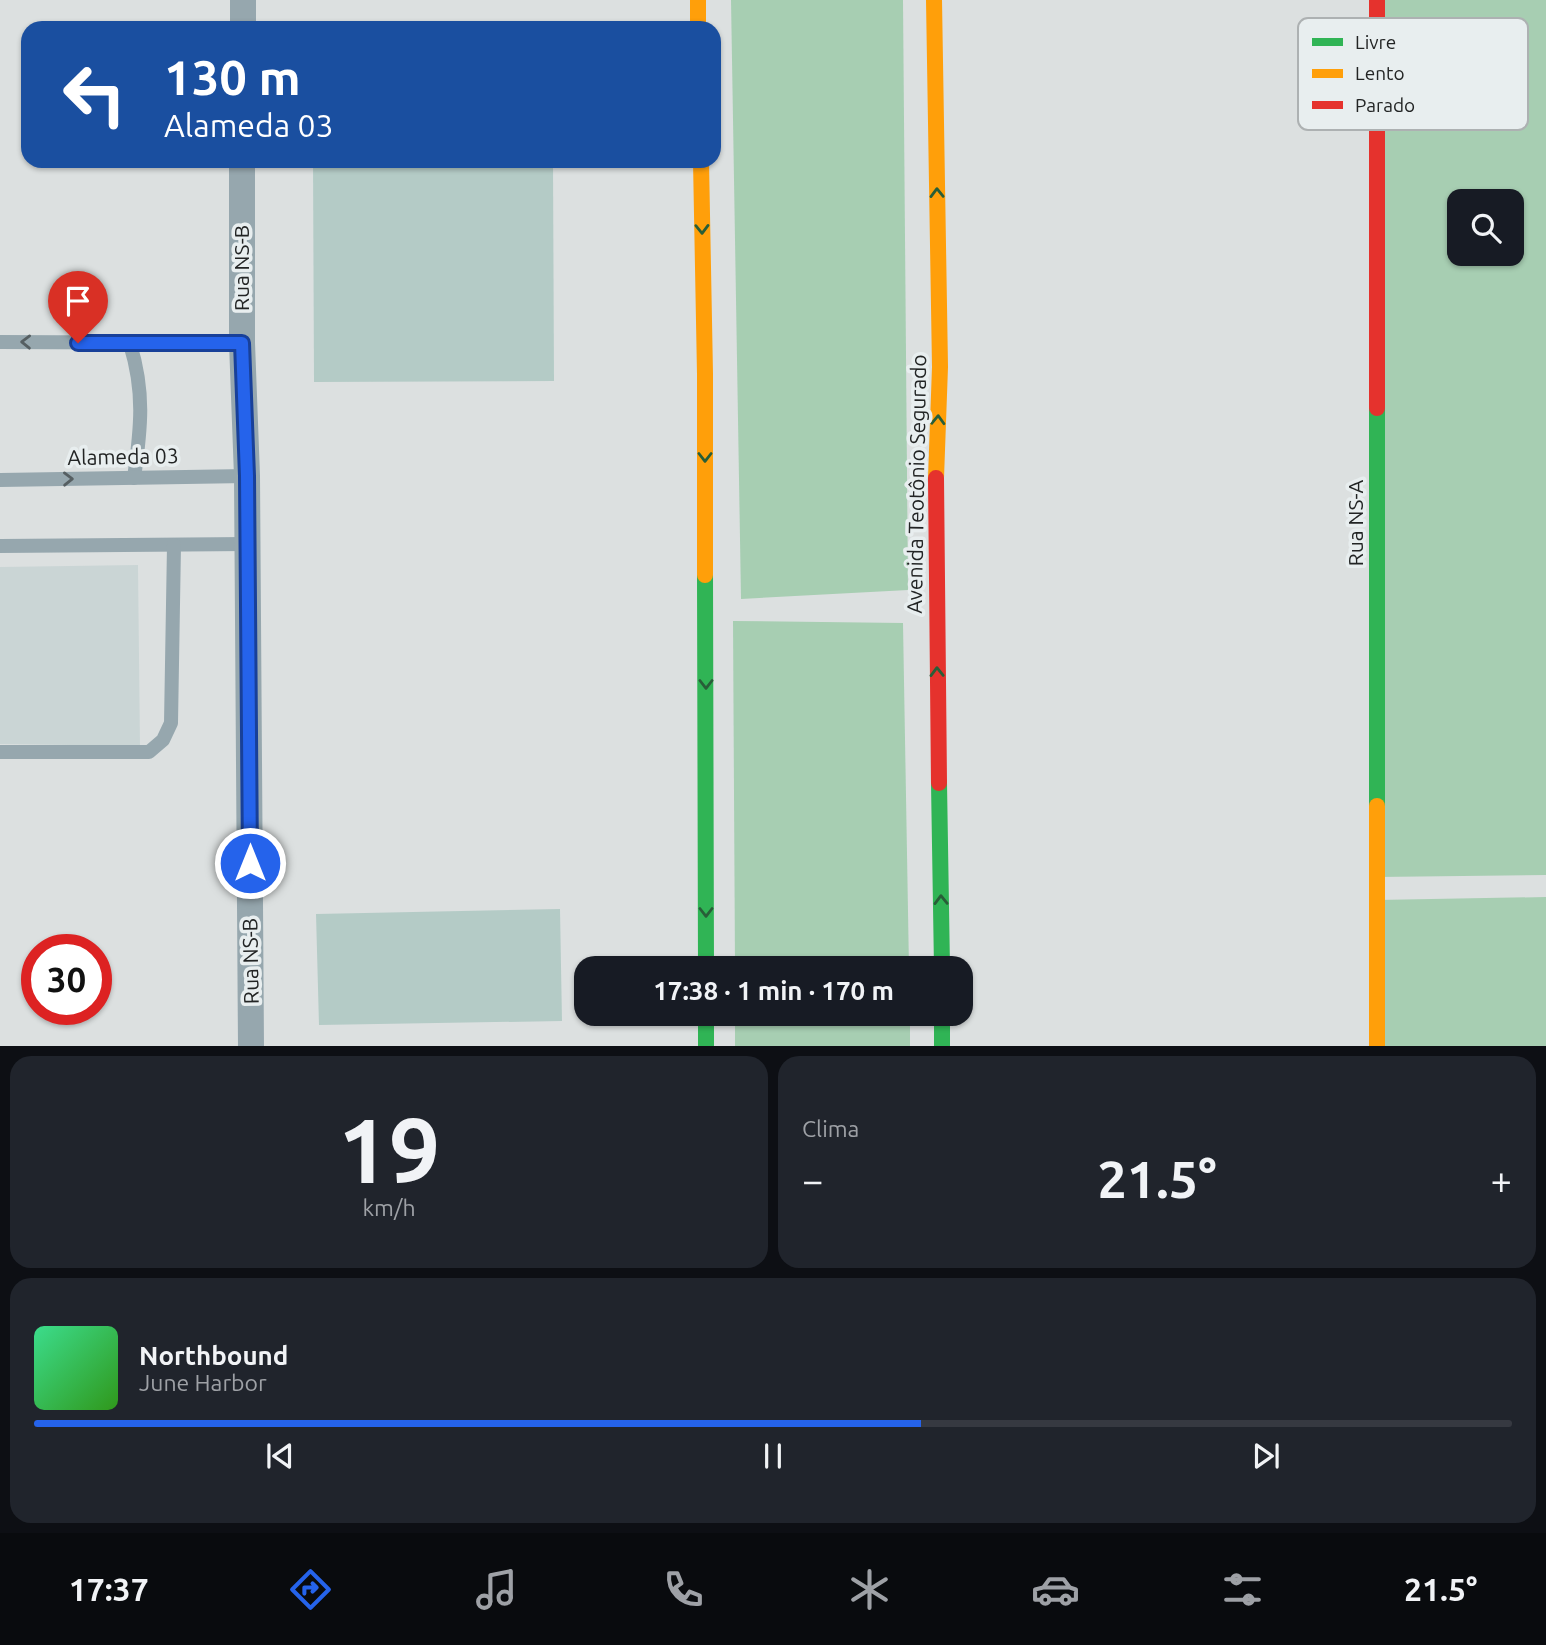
<!DOCTYPE html>
<html lang="pt">
<head>
<meta charset="utf-8">
<style>
	body { margin:0; font-family:Ubuntu,sans-serif; background:#20242c; color:#f1f3f6; height:100vh; display:flex; flex-direction:column; font-size:26px; white-space:nowrap }
	* { box-sizing:border-box; margin:0 }
	p { font-size:23px; color:#9ea1a6 }
	.icon { flex:none; width:38px; height:38px; fill:none; stroke:currentColor; stroke-width:2; stroke-linecap:round; stroke-linejoin:round }
	.map { position:relative; height:1046px; overflow:hidden }
	.drawer { display:flex; flex-direction:column; gap:10px; padding:10px; background:#0d0f14; flex:1 }
	.drawer>* { flex:none }
	.guide { position:absolute; left:21px; top:21px; width:700px; height:147px; border-radius:21px; box-shadow:0 2px 5px #0004; background:#1a4fa0; color:#fff; overflow:hidden }
	.fabs { position:absolute; left:1447px; top:189px; display:grid; gap:14px }
	.fabs a { display:grid; place-items:center; width:77px; height:77px; border-radius:14px; background:#171b24; box-shadow:0 2px 5px #0004; font-size:35px }
	.speed { position:absolute; left:21px; top:934px; display:flex; gap:14px; font-size:35px; font-weight:700; text-align:center }
	.speed>* { display:grid; place-content:center; width:91px; height:91px; border-radius:50%; background:#171b24; box-shadow:0 2px 5px #0004; line-height:1 }
	.speed .limit { border:10px solid #d22; background:#fff; color:#111 }
	.pin { position:absolute; display:grid; place-items:center; width:60px; height:60px; color:#fff; margin:-72px -30px; border-radius:50% 50% 50% 0; rotate:-45deg; box-shadow:0 0 7px #0007 }
	.pin .icon { rotate:45deg }
	.me { position:absolute; width:77px; margin:-38px; rotate:0deg; stroke-linejoin:round; filter:drop-shadow(0 0 5px #0008) }
	.turn { display:flex; align-items:center; gap:24px; height:147px; padding:0 28px; font-size:32px }
	.turn .icon { width:91px; height:91px; stroke-width:2.5 }
	.turn b { display:block; font-size:49px; line-height:60px }
	.big { font-size:52px; font-weight:700; line-height:1.1 }
	.drawer .tile { flex:1; display:flex; flex-direction:column; justify-content:center; gap:10px; min-width:0; padding:0 24px; border-radius:21px; background:#20242c }
	.drawer .dial { align-items:center; gap:0 }
	.dial b { font-size:91px; line-height:1 }
	.song { display:flex; align-items:center; gap:21px }
	.cover { width:84px; height:84px; border-radius:10px; background:linear-gradient(135deg,hsl(150 70% 55%),hsl(110 70% 35%)) }
	.played { height:7px; border-radius:4px; background:linear-gradient(90deg,#2563eb 60%,#363941 60%) }
	.keys { display:flex; justify-content:space-around; direction:ltr }
	.heat { display:flex; justify-content:space-between; align-items:center; font-size:38px; direction:ltr }
	.drawer .tiles { flex:1; display:grid; gap:10px; grid-template-columns:1fr 1fr }
	.tile:last-child { grid-column:span 2 }
	.trip { position:absolute; left:574px; top:956px; width:399px; height:70px; border-radius:21px; background:#171b24; box-shadow:0 2px 5px #0004; font-weight:700; line-height:70px; text-align:center }
	.dock { display:flex; height:112px; justify-content:space-around; align-items:center; background:#090b0e; color:#9ea1a6 }
	.dock .icon { width:49px; height:49px }
	.dock .active { color:#2563eb }
	.dock b { font-size:32px; color:#f1f3f6 }
	.map>svg:first-child { display:block }
	.built { fill:#cad5d5 }
	.green { fill:#a7ceb2; fill-rule:evenodd }
	.building { fill:#b4cbc6 }
	.lines { fill:none; stroke-linecap:round; stroke-linejoin:round }
	.lane { stroke:#96a7ae; stroke-width:14 }
	.street { stroke:#96a7ae; stroke-width:26 }
	.fast { stroke:#30b455; stroke-width:16 }
	.slow { stroke:#ff9f0a; stroke-width:16 }
	.jam { stroke:#e5322d; stroke-width:16 }
	.oneway { stroke:#285e38 }
	.oneway2 { stroke:#565f62 }
	.route-casing { stroke:#184099; stroke-width:18 }
	.route { stroke:#2563eb; stroke-width:12 }
	.labels { text-anchor:middle; stroke-width:7; stroke-linejoin:round; paint-order:stroke }
	.street-label { font-size:21px; fill:#222424; stroke:#e8eeef }
	.key { fill:#e8eeef; stroke:#adb1b2; stroke-width:2 }
	.key-label { font-size:19px; fill:#222424 }
</style>
</head>
<body>
<div class="map">
<svg width="1546" height="1047" viewBox="0 0 1546 1047">
	<rect width="100%" height="100%" fill="#dce0e0"/>
	<polygon class="built" points="138,565 140,746 0,744 0,567"/>
	<g class="green">
		<polygon points="731,0 903,0 908,590 741,599"/>
		<path d="M1377,0h169v875l-169,2zM1460,201h52v53h-52z"/>
		<polygon points="733,621 903,623 909,968 735,968"/>
		<polygon points="1546,897 1546,1046 1377,1046 1377,900"/>
		<rect x="735" y="1013" width="175" height="33"/>
	</g>
	<g class="building">
		<polygon points="313,161 553,161 554,381 314,382"/>
		<polygon points="560,909 562,1021 319,1025 316,914"/>
	</g>
	<g class="lines">
		<g class="lane">
			<polyline points="0,342 242,343"/>
			<path d="M130,344c15,48 11,84 4,134"/>
			<polyline points="0,480 247,476"/>
			<polyline points="0,546 248,544"/>
			<polyline points="0,752 149,752 163,740 171,723 174,545"/>
		</g>
		<g class="street">
			<polyline points="243,28 243,0"/>
			<polyline points="242,161 242,343 247,476 251,1047"/>
		</g>
		<g class="fast">
			<polyline points="1377,408 1377,806"/>
			<polyline points="705,575 706,968"/>
			<polyline points="939,783 942,968"/>
			<polyline points="706,1013 706,1047"/>
			<polyline points="942,1013 942,1047"/>
		</g>
		<g class="slow">
			<polyline points="698,0 698,28"/>
			<polyline points="934,0 940,367 936,478"/>
			<polyline points="701,161 705,374 705,575"/>
			<polyline points="1377,806 1377,1047"/>
		</g>
		<g class="jam">
			<polyline points="1377,0 1377,408"/>
			<polyline points="936,478 939,783"/>
		</g>
	</g>
	<defs><path id="oneway-chevron" d="M-2-3.5L2.5 0L-2 3.5" fill="none" stroke-width="1.6" stroke-linecap="round" stroke-linejoin="round" transform="scale(1.75)"/></defs>
	<g class="oneway">
		<use href="#oneway-chevron" transform="translate(937 193) rotate(-91)"/>
		<use href="#oneway-chevron" transform="translate(702 229) rotate(89)"/>
		<use href="#oneway-chevron" transform="translate(938 420) rotate(-88)"/>
		<use href="#oneway-chevron" transform="translate(705 457) rotate(90)"/>
		<use href="#oneway-chevron" transform="translate(937 672) rotate(-91)"/>
		<use href="#oneway-chevron" transform="translate(706 684) rotate(90)"/>
		<use href="#oneway-chevron" transform="translate(941 900) rotate(-91)"/>
		<use href="#oneway-chevron" transform="translate(706 912) rotate(90)"/>
	</g>
	<g class="oneway2">
		<use href="#oneway-chevron" transform="translate(26 342) rotate(-179)"/>
		<use href="#oneway-chevron" transform="translate(68 479) rotate(-1)"/>
	</g>
	<g class="lines">
		<g class="route-casing">
			<polyline id="route" points="78,343 242,343 247,476 250,863"/>
		</g>
		<use href="#route" class="route"/>
	</g>
	<g class="labels">
		<g class="street-label">
			<text transform="translate(242 268) rotate(-90)" y="7">Rua NS-B</text>
			<text transform="translate(123 457) rotate(-1)" y="7">Alameda 03</text>
			<text transform="translate(917 484) rotate(-89)" y="7">Avenida Teotônio Segurado</text>
			<text transform="translate(1356 523) rotate(-90)" y="7">Rua NS-A</text>
			<text transform="translate(251 961) rotate(-91)" y="7">Rua NS-B</text>
		</g>
	</g>
	<rect x="1298" y="18" width="230" height="112" rx="10" class="key"/>
	<rect x="1312" y="38" width="31" height="8" fill="#30b455"/>
	<rect x="1312" y="69" width="31" height="9" fill="#ff9f0a"/>
	<rect x="1312" y="101" width="31" height="8" fill="#e5322d"/>
	<g class="key-label">
		<text x="1355" y="49">Livre</text>
		<text x="1355" y="80">Lento</text>
		<text x="1355" y="112">Parado</text>
	</g>
</svg>
<div class="fabs">
<a><svg class="icon" aria-label="search" viewBox="0 0 24 24"><circle cx="10" cy="10" r="6"/><path d="M15 15l6 6"/></svg></a>
</div>
<div class="speed"><div class="limit">30</div></div>
<div class="pin" style="left:78px;top:343px;background:#d93025"><svg class="icon" aria-label="arrive" viewBox="0 0 24 24"><path d="M6 21V4h12l-3 4 3 4H6"/></svg></div>
<svg class="me" style="left:250px;top:863px" viewBox="-20 -20 40 40"><circle r="17" fill="#2563eb" stroke="#fff" stroke-width="3"/><path d="M0-11L8 9 0 5-8 9z" fill="#fff"/></svg>
<div class="trip">17:38 · 1 min · 170 m</div>
<div class="guide">
<div class="turn"><svg class="icon" aria-label="left" viewBox="0 0 24 24"><path d="M17 20v-9H6M10 6l-5 5 5 5"/></svg><div><b>130 m</b>Alameda 03</div></div>
</div>
</div>
<section class="drawer">
<div class="tiles">
<div class="tile dial"><b>19</b><p>km/h</p></div>
<div class="tile"><p>Clima</p>
<div class="heat"><a>−</a><b class="big">21.5°</b><a>+</a></div>
</div>
<div class="tile">
<div class="song"><i class="cover"></i><div><b>Northbound</b><p>June Harbor</p></div></div>
<div class="played"></div>
<div class="keys"><svg class="icon" aria-label="previous" viewBox="0 0 24 24"><path d="M18 5L8 12l10 7zM5 5v14"/></svg><svg class="icon" aria-label="pause" viewBox="0 0 24 24"><path d="M8 5v14M16 5v14"/></svg><svg class="icon" aria-label="next" viewBox="0 0 24 24"><path d="M6 5l10 7-10 7zM19 5v14"/></svg></div>
</div>
</div>
</section>
<nav class="dock">
<b>17:37</b>
<svg class="icon active" aria-label="directions" viewBox="0 0 24 24"><path d="M12 3l9 9-9 9-9-9zM9 14v-3h6M13 9l2 2-2 2"/></svg>
<svg class="icon" aria-label="music" viewBox="0 0 24 24"><path d="M9 18V5l10-2v13"/><circle cx="6" cy="18" r="3"/><circle cx="16" cy="16" r="3"/></svg>
<svg class="icon" aria-label="phone" viewBox="0 0 24 24"><path d="M5 4h4l2 5-3 2q2 4 5 5l2-3 5 2v4C11 20 4 13 5 4z"/></svg>
<svg class="icon" aria-label="climate" viewBox="0 0 24 24"><path d="M12 3v18M4 7l16 10M4 17L20 7"/></svg>
<svg class="icon" aria-label="car" viewBox="0 0 24 24"><path d="M5 17H2v-5l4-1 3-4h7l3 4 3 1v5h-3M9 17h6M6 11h13"/><circle cx="7" cy="17" r="2"/><circle cx="17" cy="17" r="2"/></svg>
<svg class="icon" aria-label="filters" viewBox="0 0 24 24"><path d="M4 7h16M4 17h16"/><circle cx="9" cy="7" r="2"/><circle cx="15" cy="17" r="2"/></svg>
<b>21.5°</b>
</nav>
</body>
</html>
